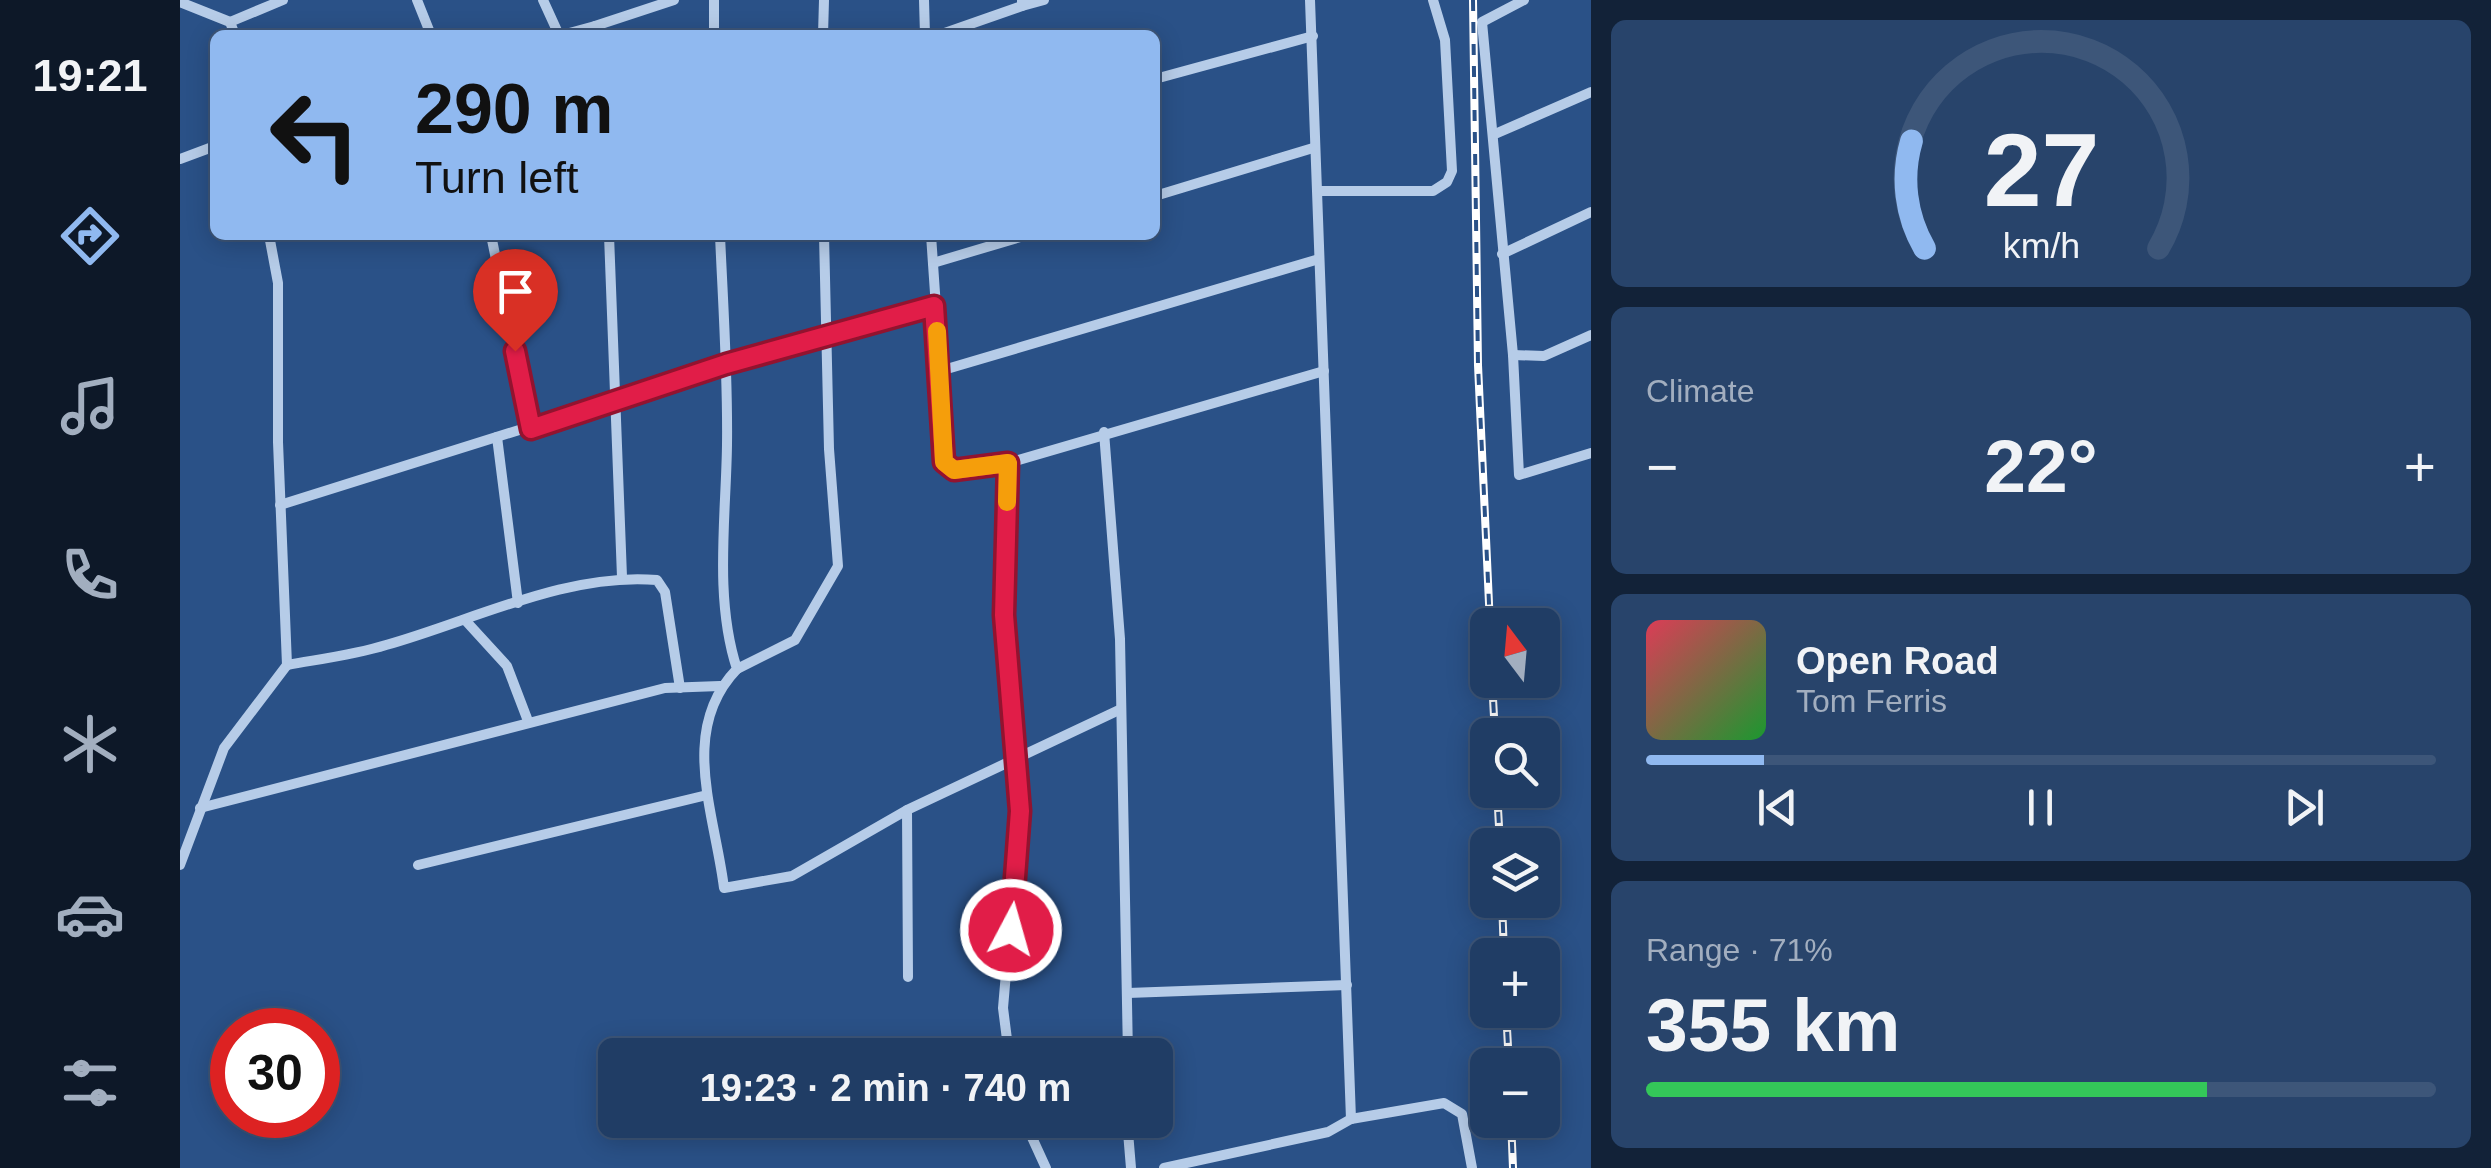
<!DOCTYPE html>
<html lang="en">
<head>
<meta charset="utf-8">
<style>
	body { margin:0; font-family:Helvetica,sans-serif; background:#28446b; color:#f1f3f6; height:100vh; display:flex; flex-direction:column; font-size:38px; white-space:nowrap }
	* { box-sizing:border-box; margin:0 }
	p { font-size:32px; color:#a2aebf }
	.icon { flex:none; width:55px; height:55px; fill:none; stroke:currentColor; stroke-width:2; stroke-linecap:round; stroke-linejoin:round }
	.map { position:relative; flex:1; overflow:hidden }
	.side { display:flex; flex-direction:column; gap:20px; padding:20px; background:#122238; width:900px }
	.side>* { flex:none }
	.guide { position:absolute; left:30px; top:30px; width:950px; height:210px; border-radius:15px; box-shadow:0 5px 25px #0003,0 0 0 2px #3d5679; background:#90b9f0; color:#111; overflow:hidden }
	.needle { width:65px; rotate:344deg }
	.fabs { position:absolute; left:1290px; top:608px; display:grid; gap:20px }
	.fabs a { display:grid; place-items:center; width:90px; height:90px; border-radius:15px; background:#203d65; box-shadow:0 5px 25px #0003,0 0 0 2px #3d5679; font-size:50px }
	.speed { position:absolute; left:30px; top:1008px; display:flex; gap:20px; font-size:50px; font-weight:700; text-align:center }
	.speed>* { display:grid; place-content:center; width:130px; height:130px; border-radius:50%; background:#203d65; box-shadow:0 5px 25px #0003,0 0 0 2px #3d5679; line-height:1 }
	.speed .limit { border:15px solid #d22; background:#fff; color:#111 }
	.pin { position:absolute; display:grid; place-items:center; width:85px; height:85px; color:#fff; margin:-102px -42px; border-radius:50% 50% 50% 0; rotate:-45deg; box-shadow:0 0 10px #0007 }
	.pin .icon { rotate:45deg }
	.me { position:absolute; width:110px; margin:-55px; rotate:6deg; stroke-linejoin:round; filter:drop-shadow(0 0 8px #0008) }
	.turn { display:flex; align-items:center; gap:35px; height:210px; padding:0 40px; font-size:45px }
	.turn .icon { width:130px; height:130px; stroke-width:2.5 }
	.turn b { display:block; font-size:70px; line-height:85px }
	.big { font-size:75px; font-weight:800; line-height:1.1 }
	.side .card { flex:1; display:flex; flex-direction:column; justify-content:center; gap:15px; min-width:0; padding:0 35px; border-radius:15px; background:#28446b }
	.side .dial { align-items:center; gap:0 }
	.dial svg { height:260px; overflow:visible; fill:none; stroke:#3d5679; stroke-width:7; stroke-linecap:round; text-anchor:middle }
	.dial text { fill:#f1f3f6; stroke:none }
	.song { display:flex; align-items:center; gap:30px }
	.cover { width:120px; height:120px; border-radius:15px; background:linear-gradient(135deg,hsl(350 70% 55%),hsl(130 70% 35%)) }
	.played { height:10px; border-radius:5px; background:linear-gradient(90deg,#90b9f0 15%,#3d5679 15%) }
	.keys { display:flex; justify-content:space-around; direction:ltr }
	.heat { display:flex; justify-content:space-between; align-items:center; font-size:55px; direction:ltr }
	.charge { height:15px; border-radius:8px; background:linear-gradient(90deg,#34c759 71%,#3d5679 0) }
	.trip { position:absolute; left:418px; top:1038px; width:575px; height:100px; border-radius:15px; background:#203d65; box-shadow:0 5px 25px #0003,0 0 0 2px #3d5679; font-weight:800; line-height:100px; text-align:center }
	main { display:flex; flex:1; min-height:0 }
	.tab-bar { display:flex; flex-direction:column; width:180px; justify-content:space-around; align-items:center; background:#0d1828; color:#a2aebf }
	.tab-bar .icon { width:70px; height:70px }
	.tab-bar .on { color:#90b9f0 }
	.tab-bar b { font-size:45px; color:#f1f3f6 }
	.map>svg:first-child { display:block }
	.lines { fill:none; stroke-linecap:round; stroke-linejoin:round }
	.minor { stroke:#b6cce8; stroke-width:10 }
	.rail-casing { stroke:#fff; stroke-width:8 }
	.rail { stroke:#2a5187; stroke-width:4; stroke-dasharray:11; stroke-linecap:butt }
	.route-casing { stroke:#92132f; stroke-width:25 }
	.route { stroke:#e11d48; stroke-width:18 }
	.slow { stroke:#f59e0b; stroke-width:18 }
</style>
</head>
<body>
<main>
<nav class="tab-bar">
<b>19:21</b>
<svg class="icon on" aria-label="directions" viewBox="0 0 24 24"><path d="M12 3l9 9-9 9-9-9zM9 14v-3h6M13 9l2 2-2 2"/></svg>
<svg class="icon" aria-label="music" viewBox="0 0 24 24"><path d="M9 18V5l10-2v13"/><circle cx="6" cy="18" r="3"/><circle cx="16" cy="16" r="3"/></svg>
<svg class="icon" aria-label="phone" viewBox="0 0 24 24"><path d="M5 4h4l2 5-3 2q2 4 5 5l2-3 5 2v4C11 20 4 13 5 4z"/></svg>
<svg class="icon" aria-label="climate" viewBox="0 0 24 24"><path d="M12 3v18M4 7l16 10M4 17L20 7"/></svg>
<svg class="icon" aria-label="car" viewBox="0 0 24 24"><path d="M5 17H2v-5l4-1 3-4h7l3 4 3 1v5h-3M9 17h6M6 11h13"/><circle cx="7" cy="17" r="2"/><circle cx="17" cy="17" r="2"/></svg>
<svg class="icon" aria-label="filters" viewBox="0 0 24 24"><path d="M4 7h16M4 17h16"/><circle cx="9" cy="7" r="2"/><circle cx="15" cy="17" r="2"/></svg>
</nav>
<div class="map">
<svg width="1411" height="1168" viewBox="0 0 1411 1168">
	<rect width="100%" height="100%" fill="#2a5187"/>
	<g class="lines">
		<g class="minor">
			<polyline points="237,0 251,35"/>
			<polyline points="363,0 379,35"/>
			<polyline points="534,0 534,35"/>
			<polyline points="744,0 745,35"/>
			<polyline points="1130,0 1171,1119"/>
			<polyline points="1344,0 1302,22 1333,355 1339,475 1411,453"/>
			<polyline points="0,2 50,22"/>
			<polyline points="842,6 864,0"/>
			<polyline points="415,26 494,0"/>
			<polyline points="55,35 50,22 103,0"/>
			<polyline points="382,35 415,26 417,35"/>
			<polyline points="643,35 644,0"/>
			<polyline points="759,35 842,6 842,0"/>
			<polyline points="975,79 1133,36"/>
			<polyline points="1315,134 1411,92"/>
			<polyline points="0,159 35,146"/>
			<polyline points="1140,191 1253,191 1267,182 1272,171 1265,40 1253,0"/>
			<polyline points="975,196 1133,148"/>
			<polyline points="311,235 351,429"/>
			<polyline points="429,235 442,577"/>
			<path d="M540,235c3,70 8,140 7,210 -1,72 -13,154 10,224 -59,61 -22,145 -13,219l68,-12 115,-66 212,-100"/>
			<polyline points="751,235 767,467 828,463 1144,371"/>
			<polyline points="1322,254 1411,212"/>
			<polyline points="753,263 847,235"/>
			<polyline points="1333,355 1364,356 1411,335"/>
			<polyline points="760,371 1139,259"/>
			<polyline points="924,432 940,639 948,1055"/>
			<polyline points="317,437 338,603"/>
			<polyline points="828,463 824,615 840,811 823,1008 829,1055"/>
			<polyline points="100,505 546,365 754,305"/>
			<polyline points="285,620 327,666 348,721"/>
			<path d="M107,665c33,-6 67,-10 99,-20 86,-24 181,-73 271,-65l8,12 15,96"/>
			<polyline points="557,669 615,640 658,566 649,449 644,235"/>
			<polyline points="20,808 485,688 540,686"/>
			<polyline points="727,810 728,977"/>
			<polyline points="0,865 44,748 107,665 98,442 98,283 89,235"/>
			<polyline points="238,865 527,795"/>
			<polyline points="948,993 1167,985"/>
			<polyline points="844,1120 866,1168"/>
			<polyline points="947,1120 951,1168"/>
			<polyline points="984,1168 1148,1132 1171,1119 1264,1103 1282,1114 1292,1168"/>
		</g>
		<g class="rail-casing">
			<g id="rail">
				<polyline points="1293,0 1298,365 1310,625"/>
				<polyline points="1312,680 1315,735"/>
				<polyline points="1317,790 1320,845"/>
				<polyline points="1322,900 1324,955"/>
				<polyline points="1326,1010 1329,1065"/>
				<polyline points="1331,1120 1333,1168"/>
			</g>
		</g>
		<use href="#rail" class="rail"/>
	</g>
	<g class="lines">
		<g class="route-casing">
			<polyline id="route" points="335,351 351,429 546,364 754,306 764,462 774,470 828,463 824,615 840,811 831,930"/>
		</g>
		<use href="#route" class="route"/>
		<polyline class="slow" points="757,331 764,462 774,470 828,463 827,502"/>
	</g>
</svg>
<div class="fabs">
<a><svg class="needle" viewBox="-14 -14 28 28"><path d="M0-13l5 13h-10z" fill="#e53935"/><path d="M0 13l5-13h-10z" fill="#a2aebf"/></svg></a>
<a><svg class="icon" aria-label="search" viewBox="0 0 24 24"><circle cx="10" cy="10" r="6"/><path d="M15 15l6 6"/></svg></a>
<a><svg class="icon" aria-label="layers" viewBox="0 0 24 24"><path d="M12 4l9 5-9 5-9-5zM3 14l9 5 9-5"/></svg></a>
<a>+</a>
<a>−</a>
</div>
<div class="speed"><div class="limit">30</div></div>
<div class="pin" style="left:335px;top:351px;background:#d93025"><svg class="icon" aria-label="arrive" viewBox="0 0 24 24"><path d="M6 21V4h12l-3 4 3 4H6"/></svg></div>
<svg class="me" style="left:831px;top:930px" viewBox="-20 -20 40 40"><circle r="17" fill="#e11d48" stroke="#fff" stroke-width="3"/><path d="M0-11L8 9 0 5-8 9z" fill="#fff"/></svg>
<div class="trip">19:23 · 2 min · 740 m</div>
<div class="guide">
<div class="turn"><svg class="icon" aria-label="left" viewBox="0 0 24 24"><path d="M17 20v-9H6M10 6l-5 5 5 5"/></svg><div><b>290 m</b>Turn left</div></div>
</div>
</div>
<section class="side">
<div class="card dial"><svg viewBox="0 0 100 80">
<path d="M14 69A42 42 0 1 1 86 69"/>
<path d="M14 69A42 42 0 0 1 10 36" stroke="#90b9f0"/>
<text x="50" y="56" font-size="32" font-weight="700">27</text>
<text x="50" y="72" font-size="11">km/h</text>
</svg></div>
<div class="card"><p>Climate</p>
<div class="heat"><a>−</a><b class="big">22°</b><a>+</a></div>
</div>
<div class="card">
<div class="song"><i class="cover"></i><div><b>Open Road</b><p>Tom Ferris</p></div></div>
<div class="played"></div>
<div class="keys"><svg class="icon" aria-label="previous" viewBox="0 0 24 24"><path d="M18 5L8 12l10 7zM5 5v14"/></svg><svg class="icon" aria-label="pause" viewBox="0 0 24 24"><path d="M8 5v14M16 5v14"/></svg><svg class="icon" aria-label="next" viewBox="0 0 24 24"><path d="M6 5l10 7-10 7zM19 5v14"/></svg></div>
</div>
<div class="card"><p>Range · 71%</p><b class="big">355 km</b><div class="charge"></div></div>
</section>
</main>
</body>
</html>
